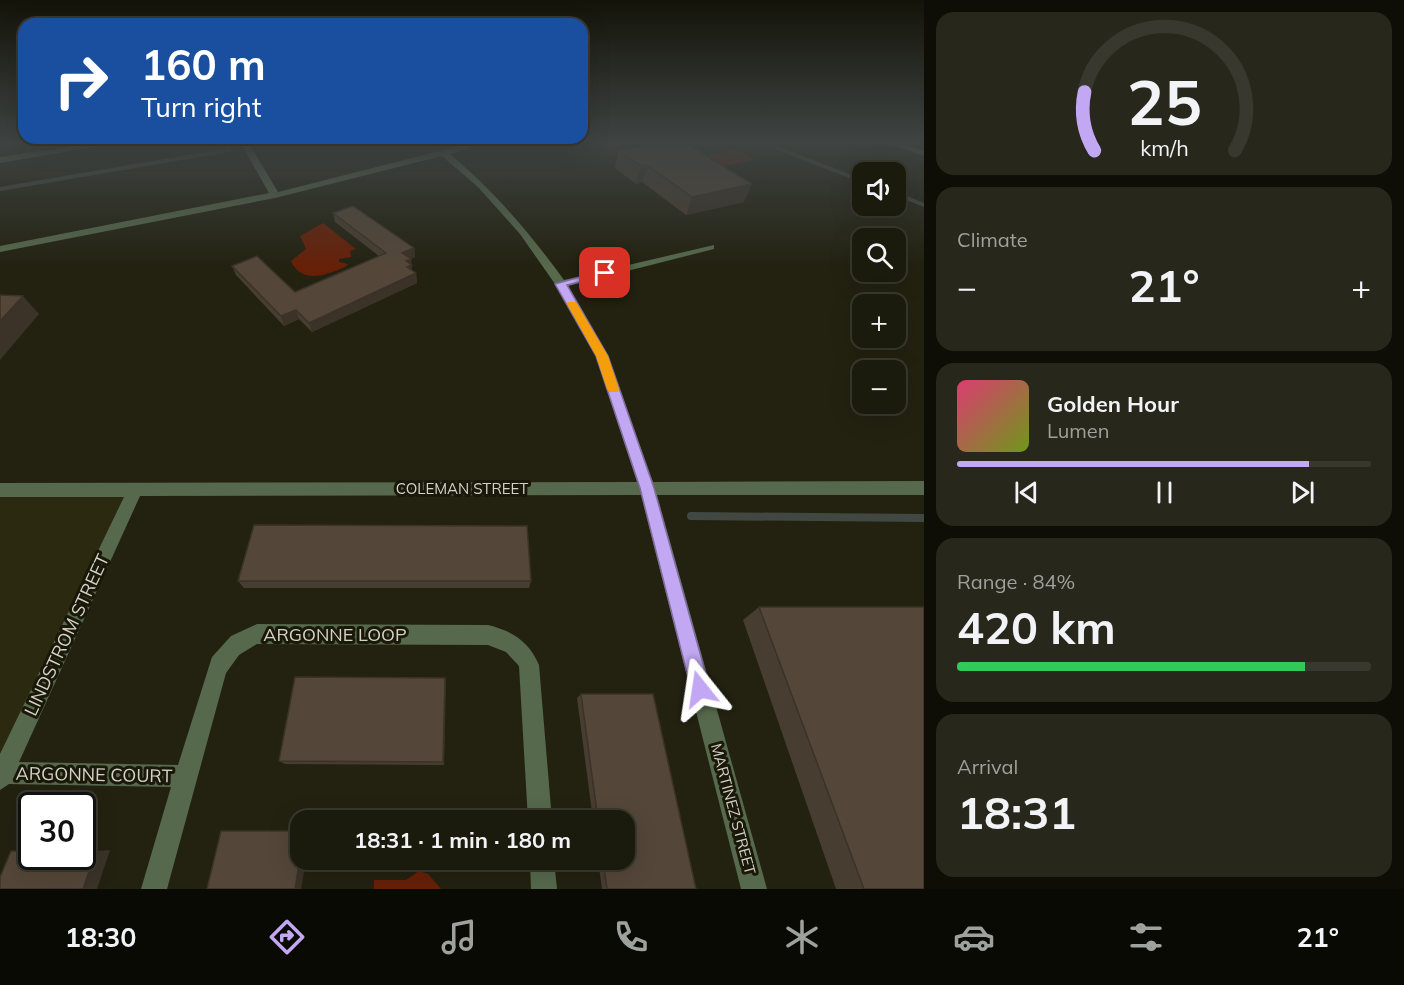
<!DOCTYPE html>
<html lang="en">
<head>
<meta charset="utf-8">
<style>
	body { margin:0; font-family:Mulish,sans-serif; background:#27271b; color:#f1f3f6; height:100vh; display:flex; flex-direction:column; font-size:22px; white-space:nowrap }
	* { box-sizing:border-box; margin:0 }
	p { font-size:20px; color:#9fa19d }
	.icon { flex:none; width:33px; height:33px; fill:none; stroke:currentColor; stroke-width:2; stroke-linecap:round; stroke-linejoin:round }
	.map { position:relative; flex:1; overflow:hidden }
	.details { display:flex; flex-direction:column; gap:12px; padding:12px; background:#0e0e07; width:480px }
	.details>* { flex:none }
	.top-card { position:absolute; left:18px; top:18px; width:570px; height:126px; border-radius:18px; box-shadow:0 6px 24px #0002,0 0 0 2px #38382e; background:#1a4fa0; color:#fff; overflow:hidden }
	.buttons { position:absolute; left:852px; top:162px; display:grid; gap:12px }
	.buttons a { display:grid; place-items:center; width:54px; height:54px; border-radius:12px; background:#1a1a0d; box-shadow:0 6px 24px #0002,0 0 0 2px #38382e; font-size:30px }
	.speed { position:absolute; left:18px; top:792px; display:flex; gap:12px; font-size:30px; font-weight:700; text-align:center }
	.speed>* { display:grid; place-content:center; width:78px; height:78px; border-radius:50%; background:#1a1a0d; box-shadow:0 6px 24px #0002,0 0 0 2px #38382e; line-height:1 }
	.speed .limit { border:3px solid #111; border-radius:9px; background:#fff; color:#111 }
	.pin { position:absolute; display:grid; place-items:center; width:51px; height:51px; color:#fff; margin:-26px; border-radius:12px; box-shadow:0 3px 9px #0006 }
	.me { position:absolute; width:66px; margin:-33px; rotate:345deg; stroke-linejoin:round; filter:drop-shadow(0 0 4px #0008) }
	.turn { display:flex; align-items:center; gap:21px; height:126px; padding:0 24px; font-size:27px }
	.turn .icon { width:78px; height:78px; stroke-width:2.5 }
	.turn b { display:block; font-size:42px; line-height:51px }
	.big { font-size:45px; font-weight:700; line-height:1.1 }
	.details .widget { flex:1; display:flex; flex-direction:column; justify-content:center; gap:9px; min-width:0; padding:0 21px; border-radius:18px; background:#27271b }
	.details .dial { align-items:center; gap:0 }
	.dial svg { height:156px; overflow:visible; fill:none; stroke:#38382e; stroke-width:7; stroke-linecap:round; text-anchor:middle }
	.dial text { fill:#f1f3f6; stroke:none }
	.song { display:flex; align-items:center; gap:18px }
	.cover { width:72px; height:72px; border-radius:9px; background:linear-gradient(135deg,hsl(340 70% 55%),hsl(80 70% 35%)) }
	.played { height:6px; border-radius:3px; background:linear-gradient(90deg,#c2a8f2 85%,#38382e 85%) }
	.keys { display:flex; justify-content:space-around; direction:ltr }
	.heat { display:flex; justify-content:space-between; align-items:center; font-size:33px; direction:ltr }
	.charge { height:9px; border-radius:4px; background:linear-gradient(90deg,#34c759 84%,#38382e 0) }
	.trip { position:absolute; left:290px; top:810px; width:345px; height:60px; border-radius:18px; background:#1a1a0d; box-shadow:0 6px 24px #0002,0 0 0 2px #38382e; font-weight:700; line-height:60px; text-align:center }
	.tabs { display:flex; height:96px; justify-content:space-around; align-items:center; background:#0a0a05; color:#9fa19d }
	.tabs .icon { width:42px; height:42px }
	.tabs .current { color:#c2a8f2 }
	.tabs b { font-size:27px; color:#f1f3f6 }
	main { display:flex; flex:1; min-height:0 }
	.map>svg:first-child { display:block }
	.built { fill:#2c2911 }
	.green { fill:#672008 }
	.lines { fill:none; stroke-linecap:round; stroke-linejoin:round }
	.stream-far1 { stroke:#414841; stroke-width:4 }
	.stream { stroke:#414841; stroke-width:8 }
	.minor { fill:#56694c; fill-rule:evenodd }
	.wall { fill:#483d31 }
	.shaded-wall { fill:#3b3228 }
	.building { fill:#544739; stroke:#3b3228; stroke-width:1.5 }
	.route { fill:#c2a8f2; stroke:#7e6d9d; stroke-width:1.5 }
	.slow { fill:#f59e0b }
	.labels { text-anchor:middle; stroke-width:6; stroke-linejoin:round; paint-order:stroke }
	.street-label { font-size:15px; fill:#d3d2c7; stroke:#1a1808 }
	.near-street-label { font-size:18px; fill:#d3d2c7; stroke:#1a1808 }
</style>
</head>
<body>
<main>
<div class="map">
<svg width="924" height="889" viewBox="0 0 924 889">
	<rect width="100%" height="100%" fill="#232211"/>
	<polygon class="built" points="135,490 0,776 0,491"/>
	<g class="green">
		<polygon points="737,149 755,159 724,166 707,156"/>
		<path d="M323,223l33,26 -6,2 1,6 -12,2v3l9,2 -3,3c-19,8 -43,18 -54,-6l15,-12 -6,-13z"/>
		<polygon points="419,871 428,874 441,889 374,889 374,880 406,880"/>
	</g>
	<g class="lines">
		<g class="stream-far1">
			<polyline points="762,142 862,181"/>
			<polyline points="265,143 270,142"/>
			<polyline points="0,189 229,150"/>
			<polyline points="896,194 924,205"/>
		</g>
		<polyline class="stream" points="691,516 924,518"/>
		<g class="minor">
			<polygon points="102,142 124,142 0,163 0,157"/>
			<path d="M240,142h8l30,50 197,-50h15l-40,12c45,38 79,78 114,126l150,-35v4l-146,37 40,70 45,126 271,-1v14h-267l110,394h-26l-100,-394 -501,1 -121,266 159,3 34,-108 19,-21 26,-12 231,1c24,6 41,16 51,40l13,155h-24l-9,-154 -13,-14 -18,-7 -231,-1 -18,11 -13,18 -59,216h-26l30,-102 -162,-3 -9,6v-36l124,-257h-124v-14l637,-1 -41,-126 -41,-72 -35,-50 -42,-47 -36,-31 -167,42 -275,54v-6l269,-53z"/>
			<polygon points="886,142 898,142 924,151 924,156"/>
			<polygon points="530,860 554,860 557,889 531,889"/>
		</g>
	</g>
	<g class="wall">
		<polygon points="619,151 744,202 686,215 642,182 636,184 615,168"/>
		<polygon points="333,213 414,248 415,257 411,259 412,271 416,273 417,283 312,332 299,319 284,326 236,275 232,266 295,292 379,256 335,222"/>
		<polygon points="238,581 531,581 529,588 244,588"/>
		<polygon points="759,607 924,889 836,889 743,620"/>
		<polygon points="445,678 444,765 285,764 279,761"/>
		<polygon points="581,694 696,889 602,889 598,860 624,860 624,820 593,820 577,698"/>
	</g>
	<g class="shaded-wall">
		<polygon points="0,142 50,142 0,149"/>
		<polygon points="647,165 642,182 636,184 641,166"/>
		<polygon points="752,184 744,202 686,215 692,197"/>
		<polygon points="414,248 415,257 403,263 402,253"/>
		<polygon points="411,259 412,275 416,273 417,283 312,332 309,323"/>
		<polygon points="23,296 39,314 0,360 0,321"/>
		<polygon points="296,310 299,319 284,326 281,316"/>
		<polygon points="445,678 446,683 444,765 443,762"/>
		<polygon points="110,850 97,889 83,889 96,851"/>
		<polygon points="300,860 306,860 301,889 295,889"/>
	</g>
	<g class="building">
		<polygon points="666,142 684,142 752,184 692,197 647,165 641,166 619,151"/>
		<polygon points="353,206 414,248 402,253 411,259 406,261 412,265 407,267 416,273 309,323 296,310 281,316 232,266 257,256 295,292 386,253 333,213"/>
		<polygon points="0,295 23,296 0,321"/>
		<polygon points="254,525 527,526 531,581 238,581"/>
		<polygon points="759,607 924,607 924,889 864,889"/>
		<polygon points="295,677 445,678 443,762 279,761"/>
		<polygon points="581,694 653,694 696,889 607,889 603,860 624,860 624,820 598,820"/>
		<polygon points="221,831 300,831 300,857 295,889 207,889"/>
		<polygon points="11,851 32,851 32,856 82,856 82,851 96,851 83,889 0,889 0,877"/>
	</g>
	<linearGradient id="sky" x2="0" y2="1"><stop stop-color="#131309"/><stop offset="0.53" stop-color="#3f4443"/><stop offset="1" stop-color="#3f4443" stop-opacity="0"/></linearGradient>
	<rect width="924" height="267" fill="url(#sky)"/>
	<polygon class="route" points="605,270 608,271 608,275 567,285 608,356 654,488 710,689 707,695 700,698 694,695 691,689 640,488 596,356 555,284"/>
	<polygon class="slow" points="568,302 576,302 608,356 619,389 618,392 609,392 607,389 596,356 567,304"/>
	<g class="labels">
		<g class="street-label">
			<text x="462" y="494">COLEMAN STREET</text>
			<text transform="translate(733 809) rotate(75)" y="5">MARTINEZ STREET</text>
		</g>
		<g class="near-street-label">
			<text transform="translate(67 635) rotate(-65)" y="6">LINDSTROM STREET</text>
			<text x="335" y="641">ARGONNE LOOP</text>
			<text transform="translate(94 775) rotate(1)" y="6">ARGONNE COURT</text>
		</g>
	</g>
</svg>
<div class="buttons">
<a><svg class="icon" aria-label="sound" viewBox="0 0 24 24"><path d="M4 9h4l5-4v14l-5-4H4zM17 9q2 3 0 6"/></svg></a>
<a><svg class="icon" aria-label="search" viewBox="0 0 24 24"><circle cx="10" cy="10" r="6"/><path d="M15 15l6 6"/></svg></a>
<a>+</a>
<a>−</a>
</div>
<div class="speed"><div class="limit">30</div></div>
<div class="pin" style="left:605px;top:273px;background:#d93025"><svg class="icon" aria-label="arrive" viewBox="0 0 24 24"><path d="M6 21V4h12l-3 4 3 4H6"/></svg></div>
<svg class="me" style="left:700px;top:689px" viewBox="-20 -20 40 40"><path d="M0-17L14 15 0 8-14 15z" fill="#c2a8f2" stroke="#fff" stroke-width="4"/></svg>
<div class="trip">18:31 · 1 min · 180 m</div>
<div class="top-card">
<div class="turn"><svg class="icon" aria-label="right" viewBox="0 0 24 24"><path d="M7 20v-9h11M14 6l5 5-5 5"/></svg><div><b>160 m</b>Turn right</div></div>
</div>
</div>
<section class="details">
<div class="widget dial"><svg viewBox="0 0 100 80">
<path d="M14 69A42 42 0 1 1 86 69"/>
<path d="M14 69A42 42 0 0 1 9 39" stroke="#c2a8f2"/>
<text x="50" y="56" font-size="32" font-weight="700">25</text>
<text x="50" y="72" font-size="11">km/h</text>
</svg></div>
<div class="widget"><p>Climate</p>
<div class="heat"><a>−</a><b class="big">21°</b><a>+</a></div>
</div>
<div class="widget">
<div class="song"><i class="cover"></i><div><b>Golden Hour</b><p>Lumen</p></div></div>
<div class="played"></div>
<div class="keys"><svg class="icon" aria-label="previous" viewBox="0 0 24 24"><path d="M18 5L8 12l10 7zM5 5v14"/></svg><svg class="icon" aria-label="pause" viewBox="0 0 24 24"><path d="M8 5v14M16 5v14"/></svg><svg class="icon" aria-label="next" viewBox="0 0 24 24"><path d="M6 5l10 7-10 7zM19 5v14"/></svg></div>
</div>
<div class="widget"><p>Range · 84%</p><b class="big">420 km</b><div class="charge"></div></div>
<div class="widget"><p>Arrival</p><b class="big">18:31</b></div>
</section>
</main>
<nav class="tabs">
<b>18:30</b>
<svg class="icon current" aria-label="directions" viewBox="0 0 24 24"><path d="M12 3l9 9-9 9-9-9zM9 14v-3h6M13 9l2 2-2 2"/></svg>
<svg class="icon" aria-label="music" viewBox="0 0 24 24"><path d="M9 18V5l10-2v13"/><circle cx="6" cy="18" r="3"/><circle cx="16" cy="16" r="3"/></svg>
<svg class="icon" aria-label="phone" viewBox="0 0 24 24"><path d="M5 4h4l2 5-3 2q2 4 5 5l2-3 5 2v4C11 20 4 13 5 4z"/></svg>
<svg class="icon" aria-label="climate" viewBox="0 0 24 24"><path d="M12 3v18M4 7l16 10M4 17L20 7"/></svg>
<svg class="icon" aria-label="car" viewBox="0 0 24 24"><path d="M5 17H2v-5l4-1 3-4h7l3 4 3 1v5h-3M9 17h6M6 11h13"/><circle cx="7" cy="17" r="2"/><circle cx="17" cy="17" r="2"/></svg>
<svg class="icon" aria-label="filters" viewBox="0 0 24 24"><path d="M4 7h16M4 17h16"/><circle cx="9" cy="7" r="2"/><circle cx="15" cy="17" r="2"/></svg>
<b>21°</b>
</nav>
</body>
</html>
